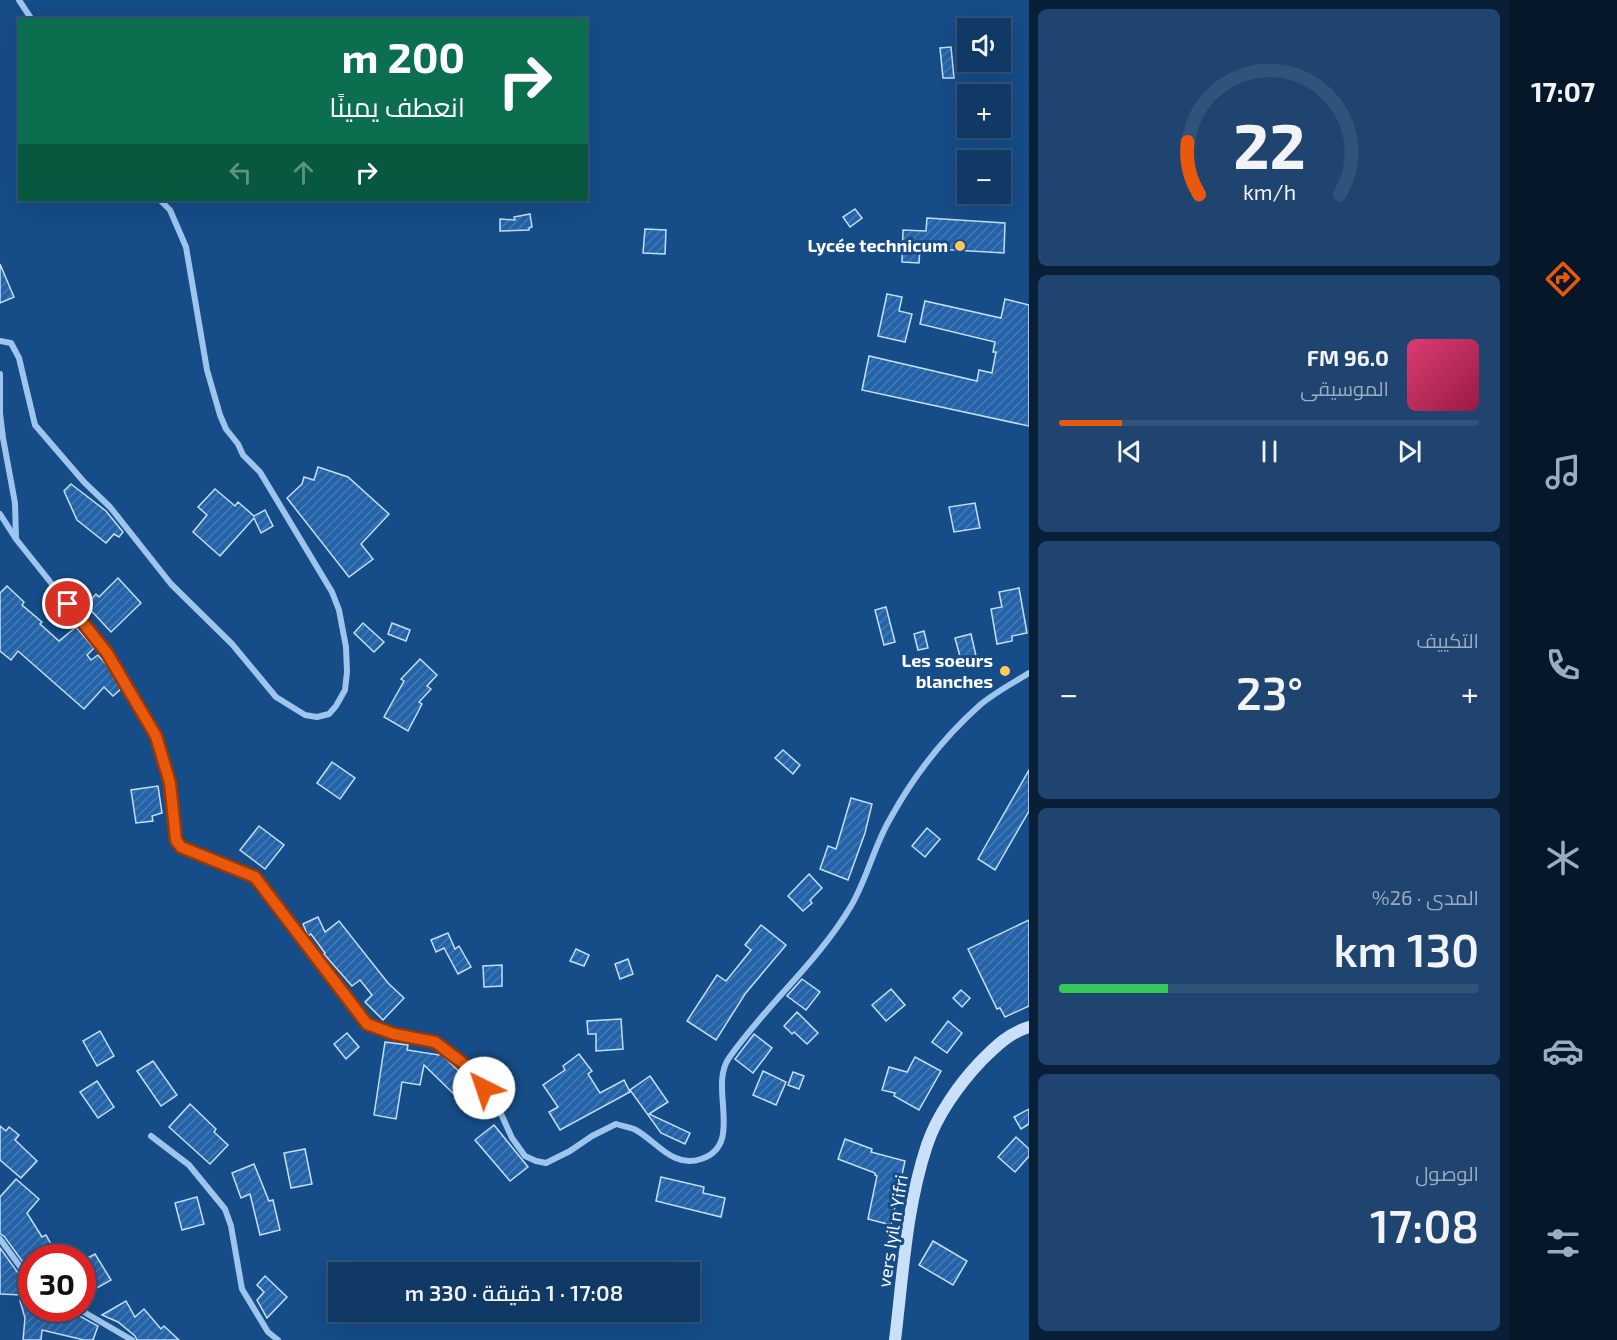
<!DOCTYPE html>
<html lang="ar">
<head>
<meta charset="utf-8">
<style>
	body { margin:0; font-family:"Exo 2",Cairo,sans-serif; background:#1e446f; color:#f1f3f6; direction:rtl; height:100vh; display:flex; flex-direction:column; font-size:22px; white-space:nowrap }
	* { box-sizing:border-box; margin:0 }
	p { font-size:20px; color:#9cacbf }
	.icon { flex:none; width:33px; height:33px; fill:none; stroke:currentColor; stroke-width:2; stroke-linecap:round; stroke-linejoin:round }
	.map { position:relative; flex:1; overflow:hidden; direction:ltr }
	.panel { display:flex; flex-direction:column; gap:9px; padding:9px; background:#091f38; width:480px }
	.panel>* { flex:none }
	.guide { position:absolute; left:18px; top:18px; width:570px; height:183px; border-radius:0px; box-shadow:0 6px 24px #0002,0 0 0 2px #30537a; direction:rtl; background:#0b6e4f; color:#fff; overflow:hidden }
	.tools { position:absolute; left:957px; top:18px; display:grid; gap:12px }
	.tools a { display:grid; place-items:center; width:54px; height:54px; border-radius:0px; background:#103966; box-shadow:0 6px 24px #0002,0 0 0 2px #30537a; font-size:30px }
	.speed { position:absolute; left:18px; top:1244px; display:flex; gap:12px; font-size:30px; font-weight:700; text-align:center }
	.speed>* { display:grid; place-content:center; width:78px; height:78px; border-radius:50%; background:#103966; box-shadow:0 6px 24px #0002,0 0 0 2px #30537a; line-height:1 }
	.speed .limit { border:9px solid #d22; background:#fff; color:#111 }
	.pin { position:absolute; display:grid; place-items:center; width:51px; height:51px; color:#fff; margin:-26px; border:3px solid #fff; border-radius:50%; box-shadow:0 2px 6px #0007 }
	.me { position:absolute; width:66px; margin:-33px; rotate:319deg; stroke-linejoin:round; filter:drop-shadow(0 0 4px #0008) }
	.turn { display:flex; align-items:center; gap:21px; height:126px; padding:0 24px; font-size:27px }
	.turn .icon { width:78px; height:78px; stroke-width:2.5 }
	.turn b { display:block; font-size:42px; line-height:51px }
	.lanes { display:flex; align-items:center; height:57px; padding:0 24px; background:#0003; justify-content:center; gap:30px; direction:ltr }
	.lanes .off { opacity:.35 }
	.big { font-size:45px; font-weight:600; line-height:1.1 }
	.panel .widget { flex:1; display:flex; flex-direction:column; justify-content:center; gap:9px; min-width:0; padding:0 21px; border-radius:9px; background:#1e446f }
	.panel .dial { align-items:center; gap:0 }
	.dial svg { height:156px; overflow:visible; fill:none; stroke:#30537a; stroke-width:7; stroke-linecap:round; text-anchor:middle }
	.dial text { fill:#f1f3f6; stroke:none }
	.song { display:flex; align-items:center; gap:18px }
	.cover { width:72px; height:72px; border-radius:9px; background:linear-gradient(135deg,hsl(340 70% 55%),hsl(340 70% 35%)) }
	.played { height:6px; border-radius:3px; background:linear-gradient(90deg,#ea580c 15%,#30537a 15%) }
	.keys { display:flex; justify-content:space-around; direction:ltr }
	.heat { display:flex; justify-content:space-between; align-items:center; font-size:33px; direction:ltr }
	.charge { height:9px; border-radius:4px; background:linear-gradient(90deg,#34c759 26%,#30537a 0) }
	.trip { position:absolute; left:328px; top:1262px; width:372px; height:60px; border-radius:0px; background:#103966; box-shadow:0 6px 24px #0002,0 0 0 2px #30537a; font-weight:600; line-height:60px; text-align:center; direction:rtl }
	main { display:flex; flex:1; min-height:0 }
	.tab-bar { display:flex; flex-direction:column; width:108px; justify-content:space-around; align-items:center; background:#061729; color:#9cacbf }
	.tab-bar .icon { width:42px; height:42px }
	.tab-bar .current { color:#ea580c }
	.tab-bar b { font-size:27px; color:#f1f3f6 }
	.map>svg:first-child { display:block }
	.building { fill:url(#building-hatch); stroke:#c3defa; stroke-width:1.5 }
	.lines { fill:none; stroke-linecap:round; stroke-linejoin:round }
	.minor { stroke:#9dc5ee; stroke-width:6 }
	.secondary { stroke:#cae0fa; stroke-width:12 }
	.route-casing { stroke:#983908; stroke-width:15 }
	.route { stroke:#ea580c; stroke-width:10 }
	.poi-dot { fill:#ffc95a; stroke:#164c88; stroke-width:2 }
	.labels { text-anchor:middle; stroke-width:6; stroke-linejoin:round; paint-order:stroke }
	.poi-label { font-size:18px; font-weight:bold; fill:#fff; stroke:#164c88; text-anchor:end }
	.street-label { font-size:18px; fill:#fff; stroke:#164c88 }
</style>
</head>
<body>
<main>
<nav class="tab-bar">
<b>17:07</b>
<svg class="icon current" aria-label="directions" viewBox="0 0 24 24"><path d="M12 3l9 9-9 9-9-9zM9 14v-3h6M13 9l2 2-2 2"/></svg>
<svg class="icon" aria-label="music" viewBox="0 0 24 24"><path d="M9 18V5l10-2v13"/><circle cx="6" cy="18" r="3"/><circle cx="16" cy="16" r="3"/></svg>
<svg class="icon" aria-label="phone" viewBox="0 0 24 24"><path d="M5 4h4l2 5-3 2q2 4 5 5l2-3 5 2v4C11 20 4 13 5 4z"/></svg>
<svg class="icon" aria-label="climate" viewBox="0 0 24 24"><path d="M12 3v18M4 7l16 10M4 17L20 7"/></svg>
<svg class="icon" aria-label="car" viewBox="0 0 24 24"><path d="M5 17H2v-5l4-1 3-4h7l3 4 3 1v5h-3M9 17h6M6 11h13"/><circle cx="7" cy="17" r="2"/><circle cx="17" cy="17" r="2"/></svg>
<svg class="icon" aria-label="filters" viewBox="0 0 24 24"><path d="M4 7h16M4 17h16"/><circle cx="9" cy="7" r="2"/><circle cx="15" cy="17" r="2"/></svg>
</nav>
<section class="panel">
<div class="widget dial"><svg viewBox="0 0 100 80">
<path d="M14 69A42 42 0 1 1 86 69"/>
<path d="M14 69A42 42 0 0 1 8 42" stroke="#ea580c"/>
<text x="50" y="56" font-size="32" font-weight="700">22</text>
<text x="50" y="72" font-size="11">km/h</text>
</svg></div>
<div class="widget">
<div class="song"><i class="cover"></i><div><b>96.0 FM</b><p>الموسيقى</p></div></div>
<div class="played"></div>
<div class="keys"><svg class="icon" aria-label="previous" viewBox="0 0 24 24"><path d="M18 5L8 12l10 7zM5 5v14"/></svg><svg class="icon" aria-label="pause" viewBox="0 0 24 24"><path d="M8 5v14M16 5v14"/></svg><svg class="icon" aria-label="next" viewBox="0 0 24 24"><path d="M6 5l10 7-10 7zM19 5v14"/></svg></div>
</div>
<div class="widget"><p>التكييف</p>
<div class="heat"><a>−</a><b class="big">23°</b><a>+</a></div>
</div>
<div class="widget"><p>المدى · 26%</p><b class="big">130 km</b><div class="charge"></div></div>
<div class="widget"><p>الوصول</p><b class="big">17:08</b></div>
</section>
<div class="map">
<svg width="1029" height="1340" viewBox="0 0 1029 1340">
	<defs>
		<pattern id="building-hatch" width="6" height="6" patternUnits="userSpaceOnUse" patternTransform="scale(1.5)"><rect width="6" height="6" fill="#2463a7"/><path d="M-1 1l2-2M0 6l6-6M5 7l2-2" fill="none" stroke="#457ab4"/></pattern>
	</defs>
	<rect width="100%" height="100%" fill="#164c88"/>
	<g class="building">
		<polygon points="951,47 954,78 943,78 940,48"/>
		<polygon points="855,209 862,218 850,227 843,217"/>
		<polygon points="530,214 532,227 529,228 529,230 500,231 500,219 515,220 514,217"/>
		<polygon points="927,218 1005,223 1004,253 920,248 919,263 902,262 903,230 926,231"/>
		<polygon points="645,229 666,230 665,254 643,253"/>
		<polygon points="0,264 14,297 0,303"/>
		<polygon points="887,294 902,297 899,311 912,314 905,342 878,336"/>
		<polygon points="1005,299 1029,305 1029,426 862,390 869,356 977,381 979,370 992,373 996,352 993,352 995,342 920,324 925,301 1001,318"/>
		<polygon points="318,467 348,477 389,514 361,544 373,559 349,577 287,498 302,484 304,477 314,480"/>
		<polygon points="71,484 106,511 123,532 119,537 114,534 106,543 77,520 64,491"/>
		<polygon points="215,489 235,506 238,502 254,516 265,510 273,526 261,533 254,518 220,556 193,532 207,515 198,507"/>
		<polygon points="975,503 980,528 954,532 949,507"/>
		<polygon points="118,578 141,603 111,632 86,605 96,594 99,597"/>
		<polygon points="7,586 24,602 22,605 42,622 40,624 59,641 76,627 94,648 87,655 91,660 98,655 110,669 122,688 113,696 104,687 84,709 18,651 11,660 0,651 0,593"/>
		<polygon points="1019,588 1027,633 1012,636 1012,641 997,644 991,609 1002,607 999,592"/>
		<polygon points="886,607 895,642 884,645 875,610"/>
		<polygon points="363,623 384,642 374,652 354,633"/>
		<polygon points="392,623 410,630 406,641 388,634"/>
		<polygon points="924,631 928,648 918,650 914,634"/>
		<polygon points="971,634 976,656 961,660 955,638"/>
		<polygon points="420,659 437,675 427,686 431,689 419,702 422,704 408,731 384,717 404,681 401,679"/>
		<polygon points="783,750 800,765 793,774 775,758"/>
		<polygon points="332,762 355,778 340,799 317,783"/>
		<polygon points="1029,770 1029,811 995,870 978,859"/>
		<polygon points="158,786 162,813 152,816 153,821 136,823 131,790"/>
		<polygon points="851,798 872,804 865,833 848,880 820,869 828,846 836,849"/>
		<polygon points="259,826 284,845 265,869 240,850"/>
		<polygon points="927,828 940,839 925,857 912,846"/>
		<polygon points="809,874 822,888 810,900 812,903 803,911 788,896"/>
		<polygon points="318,917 325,932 339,921 388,983 404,998 383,1020 365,1002 372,995 360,980 352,986 324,954 325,953 311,934 308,936 303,924"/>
		<polygon points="1029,920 1029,1006 1005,1017 1000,1008 997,1009 968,949"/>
		<polygon points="761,925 786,945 745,994 716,1040 687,1021 717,975 726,981 751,950 745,945"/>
		<polygon points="448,933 455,949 459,946 471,967 458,974 444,948 436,952 431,940"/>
		<polygon points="576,949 589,955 584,966 570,961"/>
		<polygon points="628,959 633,974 620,979 615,964"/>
		<polygon points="502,965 502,986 484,987 483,966"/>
		<polygon points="802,979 820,992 806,1010 787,996"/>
		<polygon points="891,989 905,1005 886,1021 872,1005"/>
		<polygon points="961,990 970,998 962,1007 953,998"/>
		<polygon points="797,1012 818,1033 807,1044 794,1032 792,1034 784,1026"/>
		<polygon points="621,1019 623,1049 596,1051 596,1034 588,1034 587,1021"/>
		<polygon points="948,1021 962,1033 947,1053 932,1042"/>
		<polygon points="100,1031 114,1056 97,1066 83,1041"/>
		<polygon points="347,1033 359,1047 346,1059 334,1044"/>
		<polygon points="754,1034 772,1048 753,1073 735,1059"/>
		<polygon points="385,1042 408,1045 407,1050 439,1055 440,1053 486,1098 477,1106 471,1100 466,1106 424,1065 420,1085 402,1082 396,1119 374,1115"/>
		<polygon points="579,1054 592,1071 588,1074 600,1093 624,1080 630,1092 560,1130 549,1112 558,1107 543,1085 565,1070 563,1066"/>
		<polygon points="915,1057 941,1071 919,1110 894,1096 895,1093 882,1090 889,1067 907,1072"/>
		<polygon points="153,1061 177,1095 161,1106 137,1071"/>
		<polygon points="763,1071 786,1082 776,1105 753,1095"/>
		<polygon points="793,1072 804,1076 799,1089 788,1085"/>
		<polygon points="650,1076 668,1102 649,1114 690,1133 685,1144 661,1133 630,1090"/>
		<polygon points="97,1081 114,1107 98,1118 80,1092"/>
		<polygon points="190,1104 216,1129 214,1132 228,1145 210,1164 169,1127"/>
		<polygon points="1029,1109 1029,1124 1021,1129 1014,1117"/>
		<polygon points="494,1125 528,1167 510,1181 475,1140"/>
		<polygon points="0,1126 6,1131 9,1127 19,1135 15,1140 37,1161 21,1178 0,1160"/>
		<polygon points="1016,1137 1029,1149 1029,1156 1015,1172 998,1157"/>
		<polygon points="845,1139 872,1149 871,1152 905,1161 891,1225 868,1219 877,1176 875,1175 875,1173 838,1159"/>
		<polygon points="305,1149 312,1184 291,1188 284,1153"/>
		<polygon points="254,1164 269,1201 273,1200 280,1230 260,1235 250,1194 241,1198 232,1173"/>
		<polygon points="661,1177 704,1187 703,1193 725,1198 721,1217 656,1201"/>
		<polygon points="16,1179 39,1199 27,1213 42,1237 46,1235 52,1246 45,1250 48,1257 32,1257 30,1272 4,1236 0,1234 0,1197"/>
		<polygon points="197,1197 204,1224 182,1230 175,1203"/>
		<polygon points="933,1241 967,1261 953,1285 919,1265"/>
		<polygon points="0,1248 21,1277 21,1295 0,1294"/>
		<polygon points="95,1254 111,1280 88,1293 82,1284 82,1261"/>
		<polygon points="265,1276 287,1297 267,1318 257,1300 264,1292 257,1285"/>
		<polygon points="32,1298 32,1308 72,1308 74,1313 98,1326 93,1340 84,1340 42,1330 41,1340 23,1340 25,1318 20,1301"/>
		<polygon points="126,1301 135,1317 144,1309 161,1329 164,1326 179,1340 137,1340 135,1336 118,1322 102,1315"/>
	</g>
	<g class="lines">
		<g class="minor">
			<polyline points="19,0 32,20"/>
			<polyline points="0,341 11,343 19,358 35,425 84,482 110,507 171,584 232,644 276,697 305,715 317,717 329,714 336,706 345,690 347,672 346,647 339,610 332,592 260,472 243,455 238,444 226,429 220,415 207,370 186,247 170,210 160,200"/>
			<polyline points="0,374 0,413 3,438 15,503 16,538"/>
			<path d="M0,514l16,25 91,114 49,83 14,47 6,57 5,7 74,30 112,147 27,9 41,9 37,28 25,35 15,33 13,18 11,5 10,2 24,-12 22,-15 24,-12c6,2 13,3 18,5 22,11 38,40 67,30 44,-14 7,-72 28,-101 37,-53 89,-96 122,-152 16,-27 23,-60 39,-87 23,-42 54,-82 90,-114 14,-12 33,-22 49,-32"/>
			<polyline points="151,1136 189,1165 225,1209 231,1226 242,1289 268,1332 278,1340"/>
			<polyline points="0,1239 32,1283"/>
			<polyline points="77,1308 132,1340"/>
		</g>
		<path class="secondary" d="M895,1340c8,-65 11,-132 32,-195 10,-30 33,-62 54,-84 15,-15 28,-28 48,-34"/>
	</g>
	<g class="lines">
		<g class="route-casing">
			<polyline id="route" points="68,604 107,653 156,736 170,783 176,840 181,847 255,877 367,1024 394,1034 435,1042 472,1070 484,1088"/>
		</g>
		<use href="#route" class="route"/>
	</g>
	<g class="poi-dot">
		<circle cx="960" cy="246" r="6"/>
		<circle cx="1005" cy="671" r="6"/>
	</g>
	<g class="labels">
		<g class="poi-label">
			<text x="948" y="252">Lycée technicum</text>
			<text x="993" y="667">Les soeurs<tspan x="993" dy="21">blanches</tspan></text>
		</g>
		<g class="street-label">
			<text transform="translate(893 1231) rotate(-81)" y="6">vers Iγil n Yifri</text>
		</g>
	</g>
</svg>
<div class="tools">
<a><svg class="icon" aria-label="sound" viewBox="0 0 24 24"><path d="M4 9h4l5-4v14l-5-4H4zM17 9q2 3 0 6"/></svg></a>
<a>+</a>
<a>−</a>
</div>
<div class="speed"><div class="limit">30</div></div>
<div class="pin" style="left:68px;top:604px;background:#d93025"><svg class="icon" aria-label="arrive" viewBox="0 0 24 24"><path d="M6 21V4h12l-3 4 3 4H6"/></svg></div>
<svg class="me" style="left:484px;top:1088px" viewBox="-20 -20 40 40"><circle r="19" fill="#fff"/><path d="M0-13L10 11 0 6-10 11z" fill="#ea580c"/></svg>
<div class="trip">17:08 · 1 دقيقة · 330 m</div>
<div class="guide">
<div class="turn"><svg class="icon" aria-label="right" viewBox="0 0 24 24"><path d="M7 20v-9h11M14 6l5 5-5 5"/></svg><div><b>200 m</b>انعطف يمينًا</div></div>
<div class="lanes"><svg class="icon off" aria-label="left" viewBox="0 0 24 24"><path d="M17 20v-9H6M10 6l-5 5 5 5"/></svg><svg class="icon off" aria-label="ahead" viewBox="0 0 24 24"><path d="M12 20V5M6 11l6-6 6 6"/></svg><svg class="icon" aria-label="right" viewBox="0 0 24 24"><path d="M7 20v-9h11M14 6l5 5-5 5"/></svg></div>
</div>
</div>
</main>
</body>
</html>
